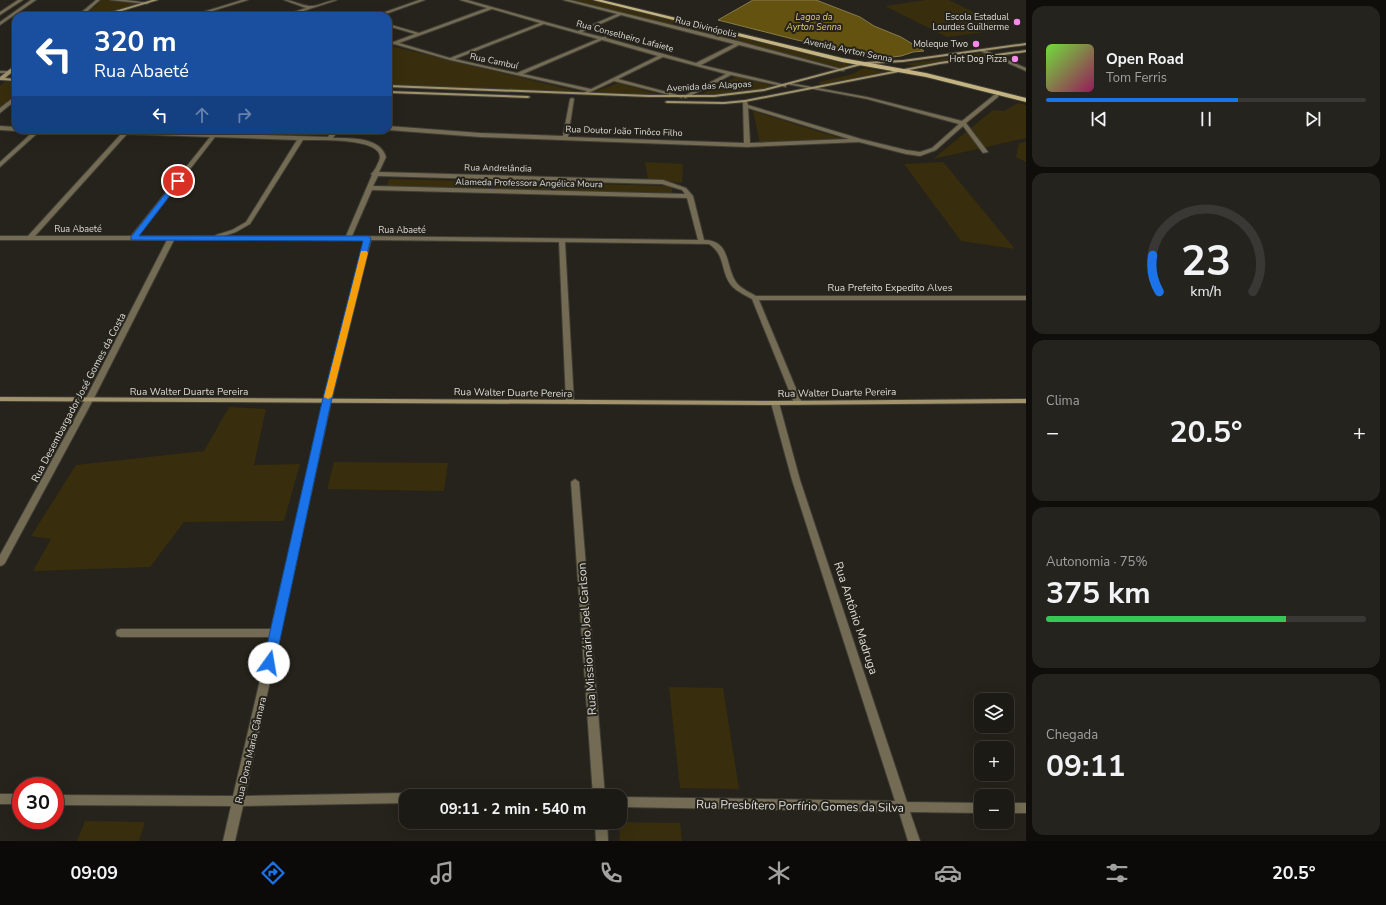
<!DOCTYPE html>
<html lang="pt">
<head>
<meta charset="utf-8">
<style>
	body { margin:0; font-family:"Nunito Sans",sans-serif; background:#25231d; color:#f1f3f6; height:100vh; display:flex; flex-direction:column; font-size:15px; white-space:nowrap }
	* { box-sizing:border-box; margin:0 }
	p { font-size:13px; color:#a0a1a0 }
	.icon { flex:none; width:22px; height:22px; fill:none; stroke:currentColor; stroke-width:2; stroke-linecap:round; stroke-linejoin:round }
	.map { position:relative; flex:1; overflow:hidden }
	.sheet { display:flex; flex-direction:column; gap:6px; padding:6px; background:#0f0e0b; width:360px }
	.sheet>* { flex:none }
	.banner { position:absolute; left:12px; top:12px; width:380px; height:122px; border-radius:12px; box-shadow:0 4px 16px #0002,0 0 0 1px #3a3834; background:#1a4fa0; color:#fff; overflow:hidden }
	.buttons { position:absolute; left:974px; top:693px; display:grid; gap:8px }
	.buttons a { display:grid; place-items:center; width:40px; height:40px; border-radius:8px; background:#1c1a14; box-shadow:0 4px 16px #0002,0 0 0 1px #3a3834; font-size:20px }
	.speed { position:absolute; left:12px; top:777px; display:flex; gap:8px; font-size:20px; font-weight:700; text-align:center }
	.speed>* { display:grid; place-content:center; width:52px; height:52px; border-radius:50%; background:#1c1a14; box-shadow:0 4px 16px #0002,0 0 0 1px #3a3834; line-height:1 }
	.speed .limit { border:6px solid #d22; background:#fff; color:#111 }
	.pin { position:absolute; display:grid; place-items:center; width:34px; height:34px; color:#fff; margin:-17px; border:2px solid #fff; border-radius:50%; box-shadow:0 1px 4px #0007 }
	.me { position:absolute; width:44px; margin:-22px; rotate:13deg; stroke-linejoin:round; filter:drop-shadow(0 0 3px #0008) }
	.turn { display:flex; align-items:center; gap:14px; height:84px; padding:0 16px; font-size:18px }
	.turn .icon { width:52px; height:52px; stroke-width:2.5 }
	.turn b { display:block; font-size:28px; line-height:34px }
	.lanes { display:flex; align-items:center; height:38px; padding:0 16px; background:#0003; justify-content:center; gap:20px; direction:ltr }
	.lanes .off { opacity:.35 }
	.big { font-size:30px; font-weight:700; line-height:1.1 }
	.sheet .tile { flex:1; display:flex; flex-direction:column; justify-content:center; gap:6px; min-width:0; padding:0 14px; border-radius:12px; background:#25231d }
	.sheet .dial { align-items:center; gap:0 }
	.dial svg { height:104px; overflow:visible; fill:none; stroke:#3a3834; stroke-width:7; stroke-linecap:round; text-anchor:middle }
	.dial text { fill:#f1f3f6; stroke:none }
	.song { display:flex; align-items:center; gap:12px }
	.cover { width:48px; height:48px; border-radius:6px; background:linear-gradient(135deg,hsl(100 70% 55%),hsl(330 70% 35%)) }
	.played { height:4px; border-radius:2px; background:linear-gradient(90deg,#1a73e8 60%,#3a3834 60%) }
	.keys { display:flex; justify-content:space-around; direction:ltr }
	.heat { display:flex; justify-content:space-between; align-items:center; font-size:22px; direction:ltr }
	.charge { height:6px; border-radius:3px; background:linear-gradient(90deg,#34c759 75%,#3a3834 0) }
	.trip { position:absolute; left:399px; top:789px; width:228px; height:40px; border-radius:12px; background:#1c1a14; box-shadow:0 4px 16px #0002,0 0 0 1px #3a3834; font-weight:700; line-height:40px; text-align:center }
	.tab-bar { display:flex; height:64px; justify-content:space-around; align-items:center; background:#0b0a08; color:#a0a1a0 }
	.tab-bar .icon { width:28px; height:28px }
	.tab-bar .current { color:#1a73e8 }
	.tab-bar b { font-size:18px; color:#f1f3f6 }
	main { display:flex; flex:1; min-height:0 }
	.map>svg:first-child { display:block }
	.green { fill:#382e0d }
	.water { fill:#635210; stroke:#887b4c }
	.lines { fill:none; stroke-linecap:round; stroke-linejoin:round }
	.street-casing { stroke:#3f3d35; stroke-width:2 }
	.secondary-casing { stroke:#3f3d35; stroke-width:2 }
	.primary-casing { stroke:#3f3d35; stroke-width:2 }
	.street { fill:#736b53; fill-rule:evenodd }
	.secondary { fill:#a1946d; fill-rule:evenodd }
	.primary { fill:#c4b481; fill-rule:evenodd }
	.route { fill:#1a73e8; stroke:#114b97 }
	.slow { fill:#f59e0b }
	.poi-dot { fill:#f788ec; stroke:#25231b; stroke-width:1.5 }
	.labels { text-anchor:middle; stroke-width:4; stroke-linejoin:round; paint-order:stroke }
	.far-water-label { font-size:9px; font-style:italic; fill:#e8cd74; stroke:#25231b }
	.far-poi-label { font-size:9px; fill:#dddcd7; stroke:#25231b; text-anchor:end }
	.far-street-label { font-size:9px; fill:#dddcd7; stroke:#25231b }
	.street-label { font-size:10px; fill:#dddcd7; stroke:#25231b }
	.near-street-label { font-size:12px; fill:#dddcd7; stroke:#25231b }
</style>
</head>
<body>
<main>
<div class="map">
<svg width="1026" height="841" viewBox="0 0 1026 841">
	<rect width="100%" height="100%" fill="#25231b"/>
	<g class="green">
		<polygon points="102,0 144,2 97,16 84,16"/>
		<polygon points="569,0 592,0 854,66 846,69 837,67"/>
		<polygon points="926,0 949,0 1008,29 947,37 885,6"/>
		<polygon points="395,47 580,92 581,93 388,86 388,50"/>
		<polygon points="982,53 989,55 920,67 904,64"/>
		<polygon points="866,68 890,73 824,85 820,84 819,82 853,74 861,69"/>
		<polygon points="738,76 776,87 760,90 698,96"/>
		<polygon points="5,82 16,82 16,94 0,107 0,86"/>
		<polygon points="618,83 661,95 595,92"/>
		<polygon points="1018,103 1026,105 1026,138 933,159 993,110 1004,111"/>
		<polygon points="753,111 846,140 760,144"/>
		<polygon points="1026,142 1026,162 1016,157 1019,143"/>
		<polygon points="645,162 683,164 682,183 648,179"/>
		<polygon points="944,162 944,163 1015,249 961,241 904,164"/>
		<polygon points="389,179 672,186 672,194 386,188"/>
		<polygon points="229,407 266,409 254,465 300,464 284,521 184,522 150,567 33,571 51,539 31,536 76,465 204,451"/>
		<polygon points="334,462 448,463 444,491 327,489"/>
		<polygon points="669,687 723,688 739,789 680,788"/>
		<polygon points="85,821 145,822 139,841 77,841"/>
		<polygon points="619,822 680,823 682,841 620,841"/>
	</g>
	<polygon class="water" points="753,0 816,0 860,17 874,26 901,37 924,51 913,52 901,56 884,58 797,40 718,20"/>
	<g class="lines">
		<g class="street-casing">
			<g id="street">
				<polygon points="18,0 23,0 0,15 0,12"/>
				<polygon points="31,0 36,0 0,25 0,22"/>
				<polygon points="96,0 100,0 82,16 77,16"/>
				<polygon points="110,0 126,0 149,3 147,4"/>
				<polygon points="242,0 248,0 196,16 190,16"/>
				<path d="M284,0c9,0 16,5 25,6 8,1 19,-6 28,-6l-49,16h-6l24,-8z"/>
				<polygon points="419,0 425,0 380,16 374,16"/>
				<path d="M460,0h7l111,31 39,-17 -54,-14h7l171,42 104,28 -2,1 -104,-26 -38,20 85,20v2l-55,-12 -45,23h-2v-2l42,-22 -63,-17 -45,22 64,17v2l-68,-17 -28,13 -2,-1 3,-2 -137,-31 -56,-16 -6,2v-2l27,-10 -27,-8v-2l31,9 68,-25zM492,9l48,14 -90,35 -51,-15zM621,15l113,29 -38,19 -90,-25v-1h-4l-20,-5zM544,24l54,15 -81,34 -62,-14zM602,40l56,16 -67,33 -68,-15z"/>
				<polygon points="982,49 1026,68 1026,71 980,51 980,50"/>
				<polygon points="0,71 10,71 12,72 10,73 0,73"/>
				<path d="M790,83l77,14 95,24 32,-26h4v2l-32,26 22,29 -5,1 -20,-27 -27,24 -16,6 -14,-2 -47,-12 -112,5 -267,-10 -92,-7v-4l92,7 83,3 7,-37 2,-1 2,1 -6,38 176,6 -1,-41 2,-1 2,1 1,3 113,34 45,11 14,2 12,-4 27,-24 -92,-25 -75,-14h-2zM748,108l101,31 -99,4z"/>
				<polygon points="14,97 16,97 16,100 0,113 0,108"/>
				<polygon points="0,126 16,127 16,130 18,130 16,131 0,130"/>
				<polygon points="35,130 41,130 0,167 0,162"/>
				<path d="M49,130h52l227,7 4,-7h6l-5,8c18,0 47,-1 53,19l-7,15 284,8 23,8 7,8 11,44c27,0 21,26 32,42 4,6 13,10 20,14h270v4h-267l43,103 -4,2 -4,-2 -42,-104c-7,-4 -16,-8 -21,-14 -11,-14 -5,-30 -22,-41l-144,-2 9,160 -4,2 -4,-2 -7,-160 -188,-2 -40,162 -86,394 161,-3 5,3h-5v7l-163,3 -8,35h-12l8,-35 -176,-1v-10l178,1 37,-159h-149l-4,-1 -1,-3 1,-3 4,-1h150l52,-227 41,-162h-190l-81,160 -88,163 -2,2 -3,1v-11l85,-155 82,-160h-167v-4h28l93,-102 -69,-2zM127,134l83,3 -79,99h-96zM215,137l82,3 -51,82 -14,8 -16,5 -1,1h-77zM303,140c12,0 86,-3 76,21 -2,4 -4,10 -8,13l1,1 -26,61h-122l12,-4 14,-8zM378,176l284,8 20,6 3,4 -312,-8zM372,190l315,8 11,42 -346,-4z"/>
				<polygon points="772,401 778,401 779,403 800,480 907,802 981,803 981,813 910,812 920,841 908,841 899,812 620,807 620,797 895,801 792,480 771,403"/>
				<polygon points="575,479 579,482 605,796 593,796 571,482"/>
				<rect x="0" y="794" width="21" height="10"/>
				<rect x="1007" y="803" width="19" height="10"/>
				<polygon points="595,822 607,822 608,841 596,841"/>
			</g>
		</g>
		<g class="secondary-casing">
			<g id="secondary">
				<polygon points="152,0 158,0 105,16 98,16"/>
				<polygon points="1026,43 1026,45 903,62 865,64 764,91 714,97 649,97 388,87 388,85 649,95 714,95 764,89 865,62 903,60"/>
				<polygon points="1026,50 1026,52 940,64 745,102 724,104 667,103 665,102 667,101 724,102 745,100 940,62"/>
				<polygon points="14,66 16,66 16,69 5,78 16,79 16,81 0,80 0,77"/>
				<polygon points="388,91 528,96 530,97 528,98 388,93"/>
				<polygon points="0,397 775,401 1026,399 1026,403 775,405 0,401"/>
			</g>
		</g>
		<g class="primary-casing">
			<polygon id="primary" points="593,0 602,0 842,58 926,73 1026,98 1026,102 926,77 842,62"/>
		</g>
		<use href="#street" class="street"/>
		<use href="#secondary" class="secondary"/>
		<use href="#primary" class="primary"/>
	</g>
	<polygon class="route" points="178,179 181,181 139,236 368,236 371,238 331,402 275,663 273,666 269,668 265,666 263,663 322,402 363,241 131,240 131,237 176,180"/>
	<polygon class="slow" points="361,251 367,251 368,253 332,397 328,399 324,397"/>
	<g class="poi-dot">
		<circle cx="1017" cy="22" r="4"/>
		<circle cx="976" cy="44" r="4"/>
		<circle cx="1015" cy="59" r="4"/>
	</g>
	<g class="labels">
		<g class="far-water-label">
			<text x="814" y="20">Lagoa da<tspan x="814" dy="10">Ayrton Senna</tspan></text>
		</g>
		<g class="far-poi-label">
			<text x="1009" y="20">Escola Estadual<tspan x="1009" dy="10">Lourdes Guilherme</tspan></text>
			<text x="968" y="47">Moleque Two</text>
			<text x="1007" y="62">Hot Dog Pizza</text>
		</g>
		<g class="far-street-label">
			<text transform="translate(706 27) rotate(14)" y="3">Rua Divinópolis</text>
			<text transform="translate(625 36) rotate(15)" y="3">Rua Conselheiro Lafaiete</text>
			<text transform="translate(848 50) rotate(12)" y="3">Avenida Ayrton Senna</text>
			<text transform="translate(494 61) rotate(12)" y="3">Rua Cambuí</text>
			<text transform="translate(709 86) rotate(-3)" y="3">Avenida das Alagoas</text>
			<text transform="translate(624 131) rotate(2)" y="3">Rua Doutor João Tinôco Filho</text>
			<text transform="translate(498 168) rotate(1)" y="3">Rua Andrelândia</text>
			<text transform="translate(529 183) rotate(1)" y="3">Alameda Professora Angélica Moura</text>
			<text x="78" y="232">Rua Abaeté</text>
			<text x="402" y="233">Rua Abaeté</text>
		</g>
		<g class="street-label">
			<text x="890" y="291">Rua Prefeito Expedito Alves</text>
			<text x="189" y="395">Rua Walter Duarte Pereira</text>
			<text transform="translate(513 392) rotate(1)" y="4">Rua Walter Duarte Pereira</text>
			<text transform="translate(837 392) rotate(-1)" y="4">Rua Walter Duarte Pereira</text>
			<text transform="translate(78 397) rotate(-62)" y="4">Rua Desembargador José Gomes da Costa</text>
			<text transform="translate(250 750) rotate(-77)" y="4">Rua Dona Maria Câmara</text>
		</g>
		<g class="near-street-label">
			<text transform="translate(856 618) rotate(72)" y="4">Rua Antônio Madruga</text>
			<text transform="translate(587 639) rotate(-94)" y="4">Rua Missionário Joel Carlson</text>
			<text transform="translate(800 806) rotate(1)" y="4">Rua Presbítero Porfírio Gomes da Silva</text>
		</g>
	</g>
</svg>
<div class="buttons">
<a><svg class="icon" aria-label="layers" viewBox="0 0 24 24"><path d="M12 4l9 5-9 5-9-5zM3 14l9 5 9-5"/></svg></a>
<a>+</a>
<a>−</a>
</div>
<div class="speed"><div class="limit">30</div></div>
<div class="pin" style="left:178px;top:181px;background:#d93025"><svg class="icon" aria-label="arrive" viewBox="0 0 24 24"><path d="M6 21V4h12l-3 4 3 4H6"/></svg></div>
<svg class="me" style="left:269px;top:663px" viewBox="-20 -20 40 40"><circle r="19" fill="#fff"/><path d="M0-13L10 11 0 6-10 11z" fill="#1a73e8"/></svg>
<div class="trip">09:11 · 2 min · 540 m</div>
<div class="banner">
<div class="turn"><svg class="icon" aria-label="left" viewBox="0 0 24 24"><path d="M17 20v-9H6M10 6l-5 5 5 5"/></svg><div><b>320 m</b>Rua Abaeté</div></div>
<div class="lanes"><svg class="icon" aria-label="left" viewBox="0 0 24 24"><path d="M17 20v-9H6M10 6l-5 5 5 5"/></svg><svg class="icon off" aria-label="ahead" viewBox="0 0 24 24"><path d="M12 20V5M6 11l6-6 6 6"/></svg><svg class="icon off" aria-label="right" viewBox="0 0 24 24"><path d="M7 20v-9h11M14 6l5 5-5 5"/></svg></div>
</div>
</div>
<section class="sheet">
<div class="tile">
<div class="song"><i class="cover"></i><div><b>Open Road</b><p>Tom Ferris</p></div></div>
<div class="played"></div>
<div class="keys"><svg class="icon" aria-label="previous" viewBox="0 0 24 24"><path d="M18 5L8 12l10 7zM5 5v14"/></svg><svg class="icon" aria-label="pause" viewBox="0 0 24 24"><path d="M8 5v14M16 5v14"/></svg><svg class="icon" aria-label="next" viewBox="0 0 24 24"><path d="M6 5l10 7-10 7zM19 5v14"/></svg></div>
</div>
<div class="tile dial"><svg viewBox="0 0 100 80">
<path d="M14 69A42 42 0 1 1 86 69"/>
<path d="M14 69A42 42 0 0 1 9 41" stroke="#1a73e8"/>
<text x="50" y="56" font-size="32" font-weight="700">23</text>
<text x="50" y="72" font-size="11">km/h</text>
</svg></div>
<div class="tile"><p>Clima</p>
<div class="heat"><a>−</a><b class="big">20.5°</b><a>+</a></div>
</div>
<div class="tile"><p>Autonomia · 75%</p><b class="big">375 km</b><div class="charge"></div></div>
<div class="tile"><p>Chegada</p><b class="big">09:11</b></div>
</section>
</main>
<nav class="tab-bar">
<b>09:09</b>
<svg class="icon current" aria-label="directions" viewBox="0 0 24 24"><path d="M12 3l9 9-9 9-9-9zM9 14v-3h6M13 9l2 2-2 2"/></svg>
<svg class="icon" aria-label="music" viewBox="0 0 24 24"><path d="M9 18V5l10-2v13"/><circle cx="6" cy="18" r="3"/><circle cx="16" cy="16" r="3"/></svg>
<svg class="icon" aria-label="phone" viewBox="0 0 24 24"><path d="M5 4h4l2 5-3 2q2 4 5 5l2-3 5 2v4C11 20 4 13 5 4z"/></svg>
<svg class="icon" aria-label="climate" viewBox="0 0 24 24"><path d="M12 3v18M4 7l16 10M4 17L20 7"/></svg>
<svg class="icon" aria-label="car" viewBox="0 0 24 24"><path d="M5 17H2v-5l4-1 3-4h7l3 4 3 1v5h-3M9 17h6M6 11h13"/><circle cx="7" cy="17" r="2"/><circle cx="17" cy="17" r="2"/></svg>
<svg class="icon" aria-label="filters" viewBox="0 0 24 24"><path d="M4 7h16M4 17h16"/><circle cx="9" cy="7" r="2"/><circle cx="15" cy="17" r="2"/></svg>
<b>20.5°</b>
</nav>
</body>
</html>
